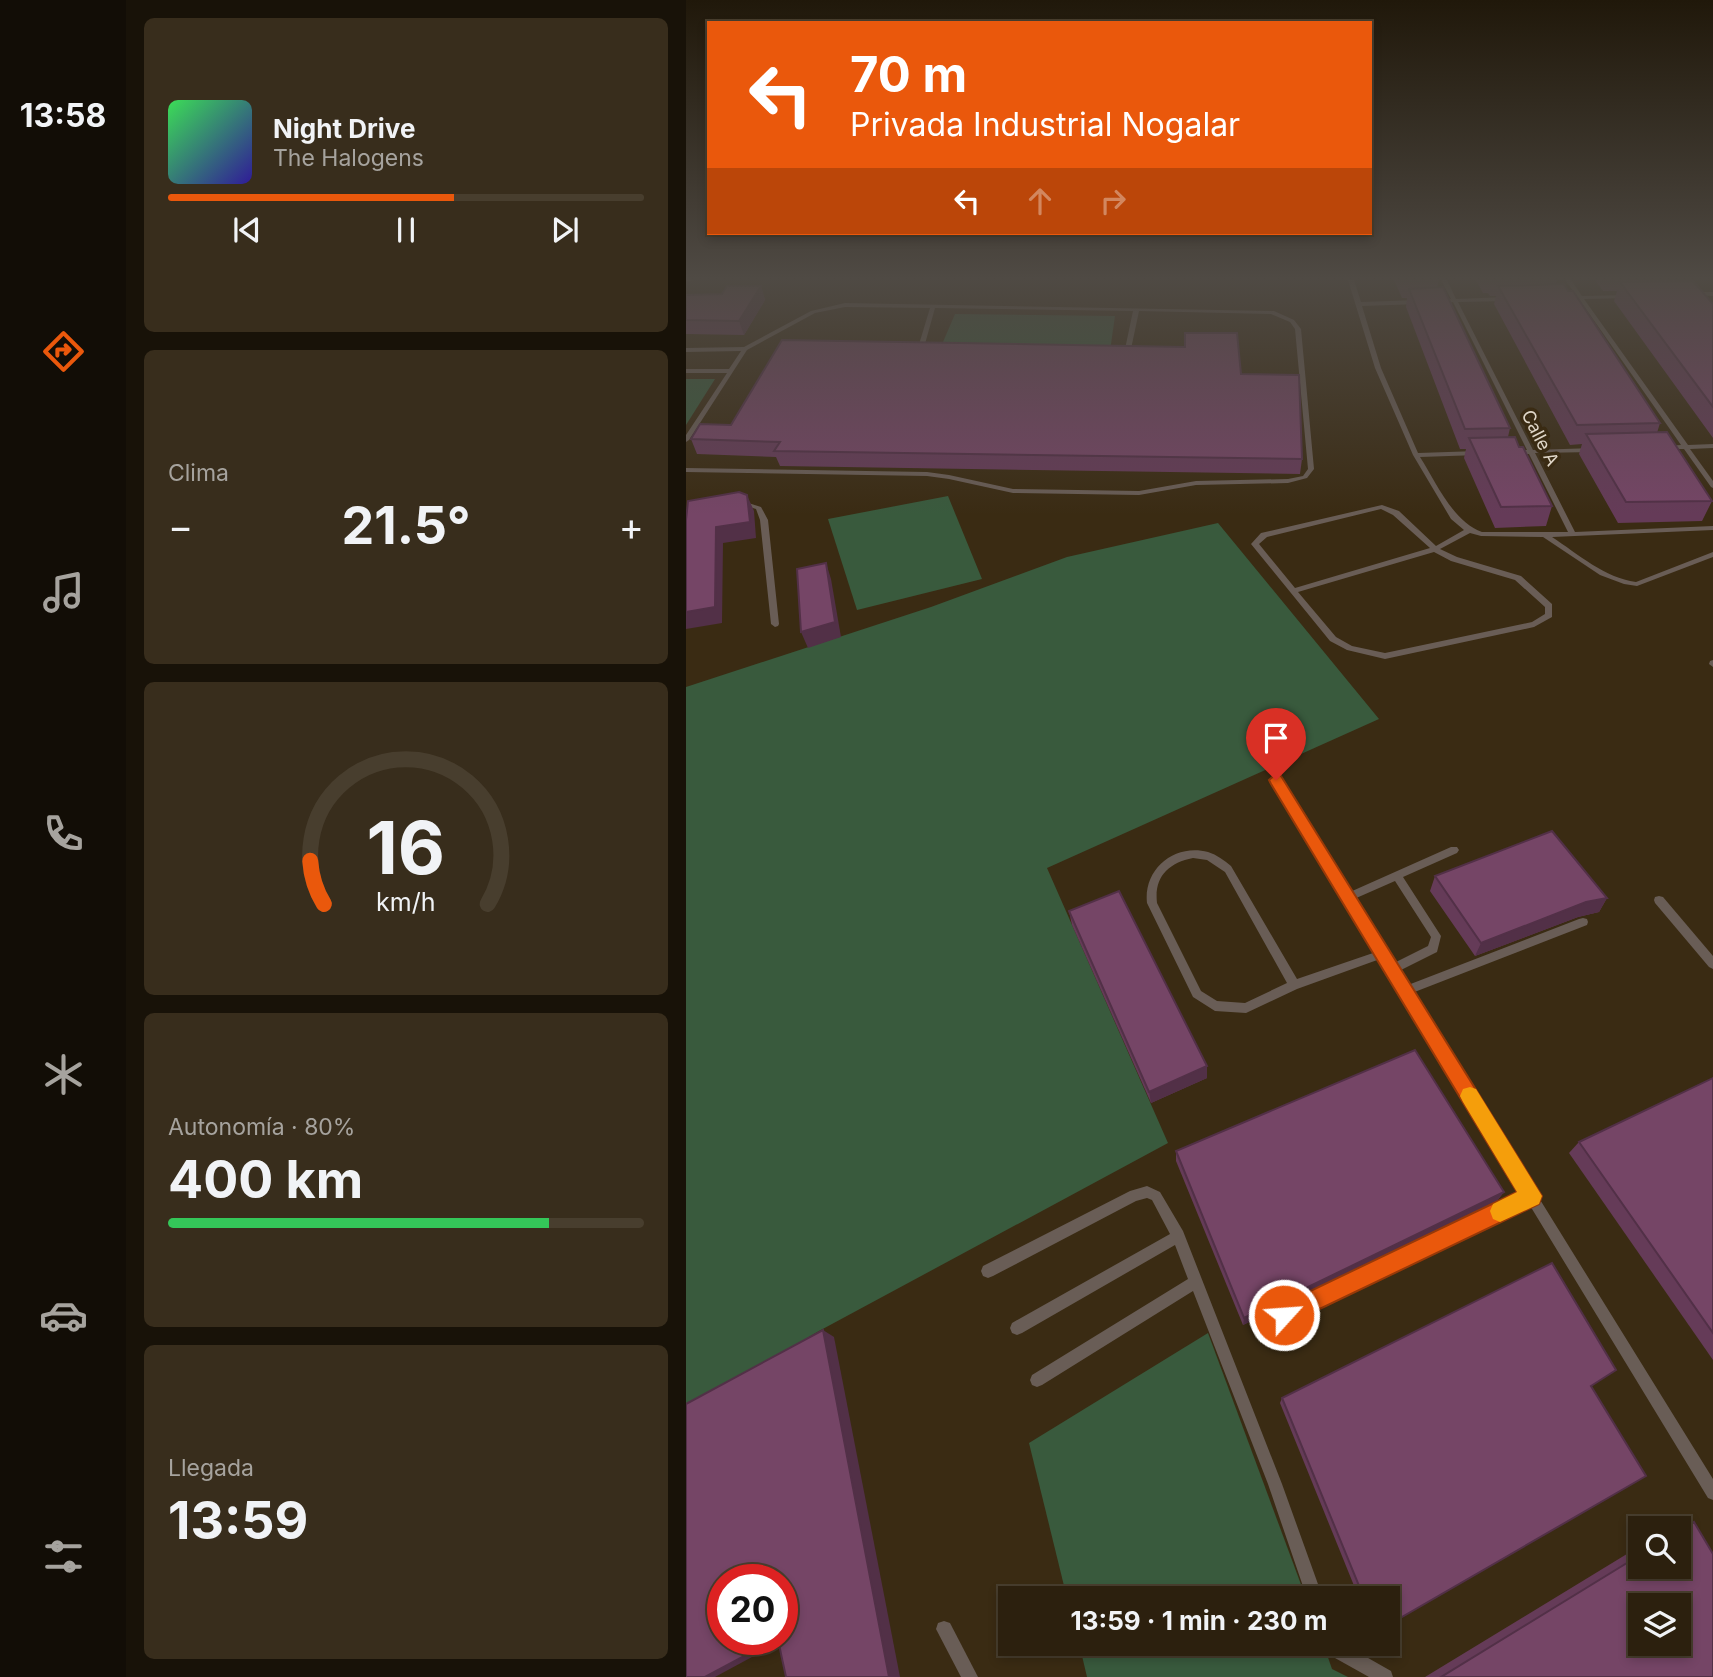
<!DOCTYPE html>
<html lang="es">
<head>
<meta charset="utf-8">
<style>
	body { margin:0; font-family:Inter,sans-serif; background:#382d1c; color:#f1f3f6; height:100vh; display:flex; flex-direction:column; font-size:26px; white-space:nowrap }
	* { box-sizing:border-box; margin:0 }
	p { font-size:23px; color:#a6a39e }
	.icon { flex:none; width:38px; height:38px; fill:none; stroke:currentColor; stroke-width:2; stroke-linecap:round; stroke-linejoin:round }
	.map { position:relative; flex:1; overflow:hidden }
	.side { display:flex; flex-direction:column; gap:18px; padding:18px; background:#181208; width:560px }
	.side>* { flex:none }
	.guide { position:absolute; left:21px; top:21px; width:665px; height:214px; border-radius:0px; box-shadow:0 4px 10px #0003,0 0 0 2px #483e2e; background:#ea580c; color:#fff; overflow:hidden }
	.buttons { position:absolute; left:942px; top:1516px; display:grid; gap:14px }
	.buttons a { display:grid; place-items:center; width:63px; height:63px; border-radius:0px; background:#2c200e; box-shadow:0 4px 10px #0003,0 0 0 2px #483e2e; font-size:35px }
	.speed { position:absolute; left:21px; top:1564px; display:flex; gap:14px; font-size:35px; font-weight:700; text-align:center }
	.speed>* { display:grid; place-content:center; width:91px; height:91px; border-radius:50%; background:#2c200e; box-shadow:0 4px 10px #0003,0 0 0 2px #483e2e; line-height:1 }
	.speed .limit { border:10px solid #d22; background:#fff; color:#111 }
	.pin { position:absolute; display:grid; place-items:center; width:60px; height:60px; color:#fff; margin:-72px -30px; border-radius:50% 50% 50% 0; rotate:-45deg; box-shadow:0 0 7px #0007 }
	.pin .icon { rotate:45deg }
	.me { position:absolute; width:77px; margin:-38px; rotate:64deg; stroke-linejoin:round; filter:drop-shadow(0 0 5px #0008) }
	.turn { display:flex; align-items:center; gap:24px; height:147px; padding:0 28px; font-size:32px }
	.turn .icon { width:91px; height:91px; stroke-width:2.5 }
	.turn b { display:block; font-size:49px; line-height:60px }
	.lanes { display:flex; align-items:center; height:66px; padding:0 28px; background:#0003; justify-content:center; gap:35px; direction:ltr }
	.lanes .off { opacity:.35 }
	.big { font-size:52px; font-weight:700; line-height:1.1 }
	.side .tile { flex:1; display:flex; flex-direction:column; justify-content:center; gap:10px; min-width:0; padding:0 24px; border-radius:10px; background:#382d1c }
	.side .dial { align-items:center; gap:0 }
	.dial svg { height:182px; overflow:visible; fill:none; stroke:#483e2e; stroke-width:7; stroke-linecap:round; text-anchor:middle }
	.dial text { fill:#f1f3f6; stroke:none }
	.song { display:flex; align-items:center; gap:21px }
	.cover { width:84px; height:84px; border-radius:10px; background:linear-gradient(135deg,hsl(130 70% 55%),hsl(250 70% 35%)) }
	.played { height:7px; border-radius:4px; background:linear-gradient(90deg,#ea580c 60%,#483e2e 60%) }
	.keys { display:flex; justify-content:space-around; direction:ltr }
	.heat { display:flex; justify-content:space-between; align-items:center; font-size:38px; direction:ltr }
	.charge { height:10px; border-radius:5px; background:linear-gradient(90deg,#34c759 80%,#483e2e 0) }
	.trip { position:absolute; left:312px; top:1586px; width:402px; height:70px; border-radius:0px; background:#2c200e; box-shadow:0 4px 10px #0003,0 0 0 2px #483e2e; font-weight:700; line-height:70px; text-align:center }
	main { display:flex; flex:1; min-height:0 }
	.tab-bar { display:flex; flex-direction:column; width:126px; justify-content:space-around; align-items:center; background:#120d06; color:#a6a39e }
	.tab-bar .icon { width:49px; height:49px }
	.tab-bar .active { color:#ea580c }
	.tab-bar b { font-size:32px; color:#f1f3f6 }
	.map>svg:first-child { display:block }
	.green { fill:#395a3d }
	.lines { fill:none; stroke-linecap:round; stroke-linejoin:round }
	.service { fill:#695d56; fill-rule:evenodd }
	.wall { fill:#653b58 }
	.shaded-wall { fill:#523047 }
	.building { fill:#754566; stroke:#523047; stroke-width:2; fill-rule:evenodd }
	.route { fill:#ea580c; stroke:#983908; stroke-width:2 }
	.slow { fill:#f59e0b }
	.labels { text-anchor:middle; stroke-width:7; stroke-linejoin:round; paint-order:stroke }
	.far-street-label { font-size:18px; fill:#dfd6c8; stroke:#3a2b13 }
</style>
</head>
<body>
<main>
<nav class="tab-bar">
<b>13:58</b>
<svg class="icon active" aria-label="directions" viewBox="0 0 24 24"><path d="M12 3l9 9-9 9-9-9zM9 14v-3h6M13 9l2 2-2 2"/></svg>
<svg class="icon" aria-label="music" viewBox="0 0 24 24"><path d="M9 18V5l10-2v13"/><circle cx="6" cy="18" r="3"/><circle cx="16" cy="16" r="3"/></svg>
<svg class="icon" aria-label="phone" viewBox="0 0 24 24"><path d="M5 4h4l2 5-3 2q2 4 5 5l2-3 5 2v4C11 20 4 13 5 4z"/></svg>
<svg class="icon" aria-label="climate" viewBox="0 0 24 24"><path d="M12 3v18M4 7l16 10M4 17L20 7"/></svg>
<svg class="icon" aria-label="car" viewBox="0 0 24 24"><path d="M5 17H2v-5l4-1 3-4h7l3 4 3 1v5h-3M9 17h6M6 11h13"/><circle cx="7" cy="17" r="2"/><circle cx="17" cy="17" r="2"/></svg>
<svg class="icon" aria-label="filters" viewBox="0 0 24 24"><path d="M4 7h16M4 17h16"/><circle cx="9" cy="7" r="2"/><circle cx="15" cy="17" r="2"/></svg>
</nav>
<section class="side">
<div class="tile">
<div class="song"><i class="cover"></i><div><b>Night Drive</b><p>The Halogens</p></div></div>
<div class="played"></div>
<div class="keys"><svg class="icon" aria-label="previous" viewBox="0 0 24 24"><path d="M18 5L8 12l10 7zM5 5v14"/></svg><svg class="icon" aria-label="pause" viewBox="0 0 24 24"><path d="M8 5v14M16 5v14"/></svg><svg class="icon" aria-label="next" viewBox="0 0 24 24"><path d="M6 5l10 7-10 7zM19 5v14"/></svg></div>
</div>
<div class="tile"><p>Clima</p>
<div class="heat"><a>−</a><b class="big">21.5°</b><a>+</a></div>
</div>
<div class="tile dial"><svg viewBox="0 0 100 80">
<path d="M14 69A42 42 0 1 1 86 69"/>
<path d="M14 69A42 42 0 0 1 8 50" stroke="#ea580c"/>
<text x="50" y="56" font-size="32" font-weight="700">16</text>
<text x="50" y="72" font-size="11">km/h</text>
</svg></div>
<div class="tile"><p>Autonomía · 80%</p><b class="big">400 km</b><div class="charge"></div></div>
<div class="tile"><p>Llegada</p><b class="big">13:59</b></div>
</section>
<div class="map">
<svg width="1027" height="1677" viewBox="0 0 1027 1677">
	<rect width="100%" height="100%" fill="#3a2b13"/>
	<g class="green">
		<polygon points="269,314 429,316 424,351 254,349"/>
		<polygon points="0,379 29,379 0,425"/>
		<polygon points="262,496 296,579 171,610 142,519"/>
		<polygon points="532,523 693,719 361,868 482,1143 133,1331 0,1410 0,687 245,607 381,557"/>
		<polygon points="522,1333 620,1598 381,1598 343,1443"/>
		<polygon points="393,1643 637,1643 646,1669 662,1677 401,1677"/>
	</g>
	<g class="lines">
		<g class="service">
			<polygon points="0,280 8,280 0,282"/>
			<path d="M662,280h6l7,22 58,-2 3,2 -3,2 -57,2 19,62 37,85 60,-2 3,2 -3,2 -58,2c16,25 33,65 62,75h86l-39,-78h-15l-3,-2 3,-2h13l-74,-148 -16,1 -3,-2 3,-2h14l-10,-19h6l9,19 50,-2 3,2 -3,2 -48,1 75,148 61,-2 3,2 -3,2 -59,1 40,79 138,-6v4l-161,7c26,17 53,41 84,45l77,-30v5l-76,29 -13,-2 -24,-9 -57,-38 -62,-1 -11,-3 -30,16 17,8 64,19 31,28v13l-18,10 -149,32 -38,-9 -17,-9 -79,-97 10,-11 121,-28 17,6 37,35 28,-16 -13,-11 -38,-64 -38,-87zM695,509l12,6 37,33 -135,40 -36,-44 8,-7zM748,552l17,9 64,19 30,27v7l-13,8 -147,31 -33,-7 -16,-9 -38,-45z"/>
			<polygon points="879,280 885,280 896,296 945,295 945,297 943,298 898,299 1002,445 1027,444 1027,448 1004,449 1027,481 1027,488 1025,487 998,449 977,449 976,448 979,446 995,445 893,299 879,299 879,297 891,296"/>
			<polygon points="1007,292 1027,292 1027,296 1005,295 1004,294"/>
			<polygon points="159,303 588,311 608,320 615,329 628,469 621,478 602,483 510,485 453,495 327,493 263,479 241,476 0,472 0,468 241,472 263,475 327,489 453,491 510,481 602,479 617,476 622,469 609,329 604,322 585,314 453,311 445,349 442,351 439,349 447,311 249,308 237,351 234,353 231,351 244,308 159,307 129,313 61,350 3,440 0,442 0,435 41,373 0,373 0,369 43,369 55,351 0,352 0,348 58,347 125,311"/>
			<polygon points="53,500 75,507 82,520 93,624 92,626 89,627 85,624 74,520 70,509 51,503 51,501"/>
			<polygon points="1027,660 1027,667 1023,664 1024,661"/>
			<path d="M590,777l3,1 71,114 101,-45h6l2,3 -2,3 -54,24 38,59 -4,16 -38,19 9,14 171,-66 4,-1 4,1 1,3 -1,3 -175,68 301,486v21l-5,-2 -179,-294 -239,116 -5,2 -5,-2 -2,-5 2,-5 243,-116 -143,-235 -83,30 -51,24 -31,-2 -22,-14 -46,-94c-4,-34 28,-60 61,-51 9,3 16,8 23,14l66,113 79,-27 -103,-170 -2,-2zM507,858l14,2 18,12 62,111 -42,20 -28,-2 -16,-10 -44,-88c-3,-26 11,-40 36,-45zM709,881l36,56 -3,9 -34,17 -40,-64z"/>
			<polygon points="973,896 977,897 1027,956 1027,969 1023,967 969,903 968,900 969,897"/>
			<polygon points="461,1186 474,1192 497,1231 596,1484 637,1598 621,1598 582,1484 507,1291 356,1385 351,1387 346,1385 344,1380 346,1375 502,1279 489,1245 336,1333 331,1335 326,1333 324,1328 326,1323 484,1234 466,1200 461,1198 450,1201 307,1276 302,1278 297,1276 295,1271 297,1266 444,1191"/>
			<polygon points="258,1621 264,1623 292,1677 275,1677 250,1629 252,1623"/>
			<polygon points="641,1643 659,1643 661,1646 705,1671 707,1677 683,1677 649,1658"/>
		</g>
	</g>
	<g class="wall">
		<polygon points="708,280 753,280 751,288 824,428 822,437 833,447 866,506 860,526 809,528 778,458 780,449 774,449 720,307 721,298 716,298"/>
		<polygon points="790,280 871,280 870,284 974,423 971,433 1026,501 1016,521 932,523 893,454 896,444 884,445 808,304 810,296 804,296 802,293 797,293"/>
		<polygon points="909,280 997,280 1027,304 1027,438 928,301 931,291 917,291"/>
		<polygon points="75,286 79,300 58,335 0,334 0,295 36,294"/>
		<polygon points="555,374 616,459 614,474 94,466 90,457 11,454 5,439 45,425"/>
		<polygon points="749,876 921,898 913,912 892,917 789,956 744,891"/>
		<polygon points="383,911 521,1066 521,1078 465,1103 386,925"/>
		<polygon points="1027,1078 1027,1360 883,1153 893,1142"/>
		<polygon points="490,1151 818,1192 810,1202 557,1325 490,1161"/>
		<polygon points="905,1386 702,1598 673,1598 594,1403 596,1398"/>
		<polygon points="1008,1522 1027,1677 739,1677 954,1546 954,1566 992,1566 992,1528 983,1528 989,1524"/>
	</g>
	<g class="shaded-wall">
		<polygon points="75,286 79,300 58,335 53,321"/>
		<polygon points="61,495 68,511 70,538 37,543 36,623 0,629 0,612 30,527"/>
		<polygon points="140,563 145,579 155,637 122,648 115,632"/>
		<polygon points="921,898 913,912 892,917 789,956 795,943 900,902"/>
		<polygon points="521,1066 521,1078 465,1103 463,1092"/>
		<polygon points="818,1192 810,1202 557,1325 558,1318"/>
		<polygon points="137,1330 148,1337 214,1677 203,1677"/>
		<polygon points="105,1636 29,1677 19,1677 88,1640 96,1640"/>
	</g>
	<g class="building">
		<polygon points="1007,281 1027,304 1027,407 934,282"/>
		<polygon points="878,284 882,291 887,291 974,423 891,425 812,286"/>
		<polygon points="41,286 75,286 53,321 0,320 0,295 36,294"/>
		<polygon points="757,287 824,428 779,429 723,289"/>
		<polygon points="499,333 551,333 555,374 613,375 616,459 88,451 94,442 5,439 14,424 45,425 96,340 499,347"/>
		<polygon points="981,432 1026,501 940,502 900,434"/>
		<polygon points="829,437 833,447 837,447 866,506 815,507 783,438"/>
		<polygon points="53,492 61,495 64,522 30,527 29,607 0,612 0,520 2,501"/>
		<polygon points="140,563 149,622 115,632 111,569"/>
		<polygon points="866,831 921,898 900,902 795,943 749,876"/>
		<polygon points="433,891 521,1066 463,1092 383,911"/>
		<polygon points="729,1050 818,1192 558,1318 490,1151"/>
		<polygon points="1027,1078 1027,1333 893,1142"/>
		<polygon points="866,1263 930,1370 905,1386 960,1476 702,1625 702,1598 678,1598 596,1398"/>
		<polygon points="137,1330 203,1677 100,1677 92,1640 96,1640 96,1580 37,1580 37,1640 88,1640 19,1677 0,1677 0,1404"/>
		<path d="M1008,1522l19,32v123h-272l199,-122v11h38v-34zM954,1605h38v38h-38z"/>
	</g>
	<linearGradient id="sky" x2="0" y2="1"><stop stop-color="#20180a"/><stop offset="0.54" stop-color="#4f4a44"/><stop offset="1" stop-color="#4f4a44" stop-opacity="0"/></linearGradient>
	<rect width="1027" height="515" fill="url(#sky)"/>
	<polygon class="route" points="590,774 595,776 856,1196 853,1204 598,1326 591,1322 587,1315 591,1307 831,1192 585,784 583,780"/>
	<polygon class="slow" points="784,1087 790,1089 856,1196 853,1204 814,1222 807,1219 804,1211 807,1204 831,1192 777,1102 774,1096 777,1089"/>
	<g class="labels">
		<g class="far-street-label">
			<text transform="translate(854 438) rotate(63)" y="6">Calle A</text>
		</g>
	</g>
</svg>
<div class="buttons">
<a><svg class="icon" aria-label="search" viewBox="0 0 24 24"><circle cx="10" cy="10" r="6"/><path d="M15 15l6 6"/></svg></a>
<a><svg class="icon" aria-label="layers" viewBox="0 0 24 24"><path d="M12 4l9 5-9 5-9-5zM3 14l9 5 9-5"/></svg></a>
</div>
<div class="speed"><div class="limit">20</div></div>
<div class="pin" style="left:590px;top:780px;background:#d93025"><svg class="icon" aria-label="arrive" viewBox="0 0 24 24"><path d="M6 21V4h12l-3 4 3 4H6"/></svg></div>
<svg class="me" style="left:598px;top:1315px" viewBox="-20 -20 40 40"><circle r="17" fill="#ea580c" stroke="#fff" stroke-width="3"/><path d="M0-11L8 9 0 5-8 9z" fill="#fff"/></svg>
<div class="trip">13:59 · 1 min · 230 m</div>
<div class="guide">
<div class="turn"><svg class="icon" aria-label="left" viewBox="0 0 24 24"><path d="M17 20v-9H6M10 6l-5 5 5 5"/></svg><div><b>70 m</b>Privada Industrial Nogalar</div></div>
<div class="lanes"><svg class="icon" aria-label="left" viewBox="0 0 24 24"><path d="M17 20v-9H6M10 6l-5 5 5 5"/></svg><svg class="icon off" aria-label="ahead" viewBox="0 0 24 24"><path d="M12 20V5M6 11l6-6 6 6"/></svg><svg class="icon off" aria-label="right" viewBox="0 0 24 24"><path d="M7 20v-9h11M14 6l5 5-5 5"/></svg></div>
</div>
</div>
</main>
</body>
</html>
